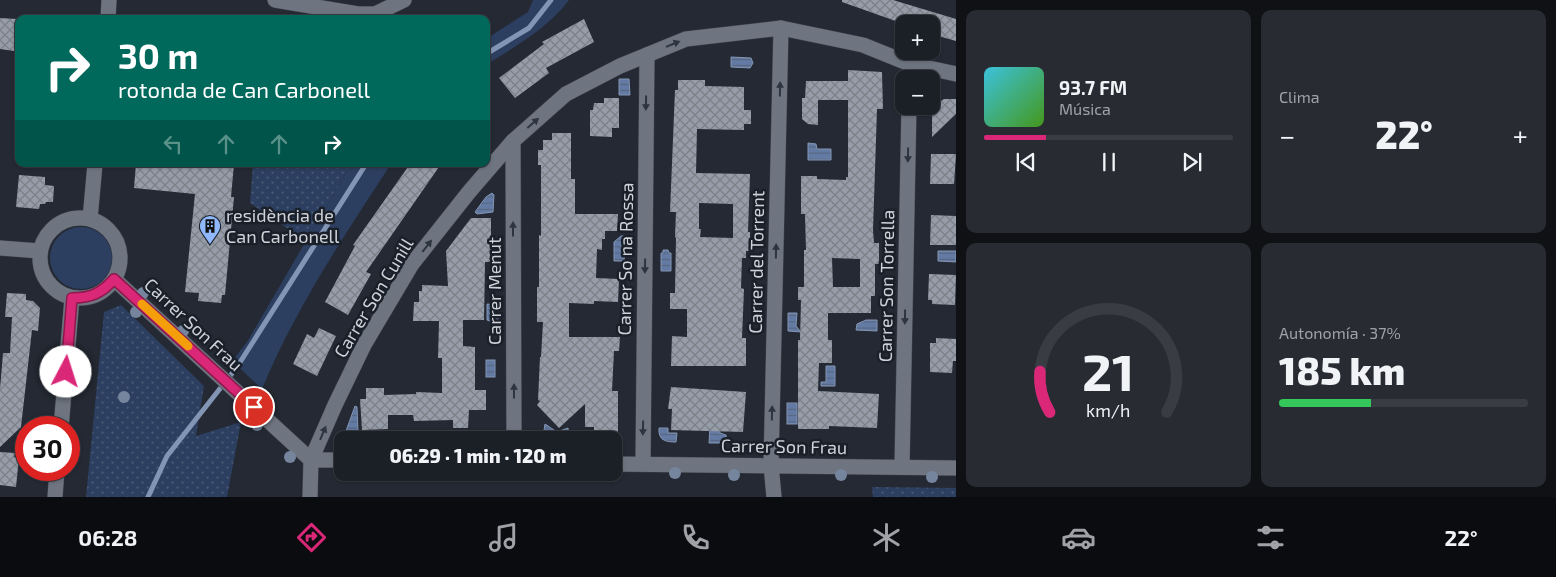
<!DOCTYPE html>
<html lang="es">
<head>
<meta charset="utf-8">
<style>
	body { margin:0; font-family:"Exo 2",sans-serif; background:#282c32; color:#f1f3f6; height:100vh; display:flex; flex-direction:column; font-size:19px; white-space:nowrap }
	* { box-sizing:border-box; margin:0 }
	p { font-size:16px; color:#a0a2a7 }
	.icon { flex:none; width:28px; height:28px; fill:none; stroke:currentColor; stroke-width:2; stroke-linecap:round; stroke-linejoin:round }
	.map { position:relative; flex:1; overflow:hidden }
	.drawer { display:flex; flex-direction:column; gap:10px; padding:10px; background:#0f1115; width:600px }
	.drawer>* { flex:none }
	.guide { position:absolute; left:15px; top:15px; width:475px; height:152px; border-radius:10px; box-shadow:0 1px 4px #0004,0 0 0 1px #393d43; background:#00695c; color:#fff; overflow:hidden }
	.controls { position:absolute; left:895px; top:15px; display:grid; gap:10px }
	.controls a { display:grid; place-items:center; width:45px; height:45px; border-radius:10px; background:#1b1f26; box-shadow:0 1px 4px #0004,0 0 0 1px #393d43; font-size:25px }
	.speed { position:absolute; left:15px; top:416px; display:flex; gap:10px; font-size:25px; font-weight:700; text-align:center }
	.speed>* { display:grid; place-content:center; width:65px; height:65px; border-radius:50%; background:#1b1f26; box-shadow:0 1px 4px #0004,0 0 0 1px #393d43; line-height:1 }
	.speed .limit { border:8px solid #d22; background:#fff; color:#111 }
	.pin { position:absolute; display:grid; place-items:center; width:42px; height:42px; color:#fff; margin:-21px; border:2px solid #fff; border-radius:50%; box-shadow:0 1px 5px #0007 }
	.me { position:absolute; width:55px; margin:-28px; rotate:5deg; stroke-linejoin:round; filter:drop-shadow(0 0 4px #0008) }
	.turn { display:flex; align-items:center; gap:18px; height:105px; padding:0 20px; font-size:22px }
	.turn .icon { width:65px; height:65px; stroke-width:2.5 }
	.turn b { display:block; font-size:35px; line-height:42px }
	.lanes { display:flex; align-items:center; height:48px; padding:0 20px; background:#0003; justify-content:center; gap:25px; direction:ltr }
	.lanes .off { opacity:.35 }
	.big { font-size:38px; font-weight:800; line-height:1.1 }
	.drawer .tile { flex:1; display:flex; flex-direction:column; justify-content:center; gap:8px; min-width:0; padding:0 18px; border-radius:10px; background:#282c32 }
	.drawer .dial { align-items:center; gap:0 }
	.dial svg { height:130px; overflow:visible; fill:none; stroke:#393d43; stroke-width:7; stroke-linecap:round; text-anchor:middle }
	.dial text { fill:#f1f3f6; stroke:none }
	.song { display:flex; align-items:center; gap:15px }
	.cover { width:60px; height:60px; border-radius:8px; background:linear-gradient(135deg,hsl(190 70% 55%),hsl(100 70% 35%)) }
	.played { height:5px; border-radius:2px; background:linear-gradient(90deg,#db2777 25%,#393d43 25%) }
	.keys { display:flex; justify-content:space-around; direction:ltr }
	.heat { display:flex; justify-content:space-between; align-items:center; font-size:28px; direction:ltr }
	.charge { height:8px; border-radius:4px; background:linear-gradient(90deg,#34c759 37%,#393d43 0) }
	.drawer .tiles { flex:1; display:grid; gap:10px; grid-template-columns:repeat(2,1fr) }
	.trip { position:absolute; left:334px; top:431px; width:288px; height:50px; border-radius:10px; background:#1b1f26; box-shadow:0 1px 4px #0004,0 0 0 1px #393d43; font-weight:800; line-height:50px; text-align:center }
	.menu { display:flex; height:80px; justify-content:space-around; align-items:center; background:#0b0c0f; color:#a0a2a7 }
	.menu .icon { width:35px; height:35px }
	.menu .active { color:#db2777 }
	.menu b { font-size:22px; color:#f1f3f6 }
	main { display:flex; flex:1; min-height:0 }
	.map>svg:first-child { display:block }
	.green { fill:#2c3f60 }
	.park { fill:url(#park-dots) }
	.water { fill:url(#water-rules); stroke:#8395b4 }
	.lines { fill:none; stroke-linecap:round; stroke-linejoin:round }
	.stream { stroke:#8395b4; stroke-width:5 }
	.building { fill:url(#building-cross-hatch); fill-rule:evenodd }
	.street-casing { stroke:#3f444c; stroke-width:16 }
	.street { stroke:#6e7580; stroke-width:15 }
	.tree { fill:#76859e }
	.oneway { fill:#2f353f }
	.route-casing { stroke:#8e194d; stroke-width:12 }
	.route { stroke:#db2777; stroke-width:9 }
	.slow { stroke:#f59e0b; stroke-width:9 }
	.labels { text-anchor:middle; stroke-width:5; stroke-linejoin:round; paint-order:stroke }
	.poi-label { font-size:18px; fill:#cfd3d9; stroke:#1a2029; text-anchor:start }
	.street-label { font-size:18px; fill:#cfd3d9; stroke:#1a2029 }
</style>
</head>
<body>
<main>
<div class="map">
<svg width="956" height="497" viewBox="0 0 956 497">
	<defs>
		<pattern id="park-dots" width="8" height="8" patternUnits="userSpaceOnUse" patternTransform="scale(1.25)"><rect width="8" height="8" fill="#2c3f60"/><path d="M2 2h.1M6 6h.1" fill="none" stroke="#4a5a76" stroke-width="1.8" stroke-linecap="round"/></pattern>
		<pattern id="water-rules" width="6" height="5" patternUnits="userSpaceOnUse" patternTransform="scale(1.25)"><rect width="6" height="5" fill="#637ba4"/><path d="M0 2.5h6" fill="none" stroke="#566681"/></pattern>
		<pattern id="building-cross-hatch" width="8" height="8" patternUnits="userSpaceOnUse" patternTransform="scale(1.25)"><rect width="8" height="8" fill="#969da8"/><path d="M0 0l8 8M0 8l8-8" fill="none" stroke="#7c8189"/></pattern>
	</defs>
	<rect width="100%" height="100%" fill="#242933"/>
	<g class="green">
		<path d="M533,0h36c-22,29 -53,46 -83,65v-26l42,-27z"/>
		<path d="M351,164h40c-47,72 -96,145 -129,225l-30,-28 15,-19z"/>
		<circle cx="81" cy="258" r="31"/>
	</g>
	<g class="park">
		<polygon points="253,164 351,164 306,241 250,203"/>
		<polygon points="121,305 204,386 196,436 241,422 227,497 86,497 104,312"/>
		<polygon points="872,487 956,488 956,497 873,497"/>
	</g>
	<g class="water">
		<polygon points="731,57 751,58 753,63 750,68 731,67"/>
		<polygon points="619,79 629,79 630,95 619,95"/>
		<polygon points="808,143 816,144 817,149 831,149 831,160 808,160"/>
		<polygon points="492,193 494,195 493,212 477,214 475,212 486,197"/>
		<polygon points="621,236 626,236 624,261 614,261 614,242"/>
		<polygon points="663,250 668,250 669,253 671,253 671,271 661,271 661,253 663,253"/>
		<polygon points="938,251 956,251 956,262 938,261"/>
		<polygon points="487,304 499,305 498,320 492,322 487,320"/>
		<polygon points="788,313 797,313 796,326 801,332 788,331"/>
		<polygon points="866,320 877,320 877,331 856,330 857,324"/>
		<rect x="486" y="360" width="9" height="17"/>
		<polygon points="826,366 835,366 835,386 821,386 821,382 826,382"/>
		<rect x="787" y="403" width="10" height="21"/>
		<polygon points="355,406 357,407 358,431 346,431"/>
		<polygon points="545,424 557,432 568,428 569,439 558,440 543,437"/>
		<polygon points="710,427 719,427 720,433 726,435 727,443 709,443"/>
		<path d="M659,428h9v5h9l-1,9c-11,0 -18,-2 -17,-14z"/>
	</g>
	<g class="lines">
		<g class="stream">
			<polyline points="486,54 529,28 551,0"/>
			<polyline points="148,497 167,456 237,367 366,164"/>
		</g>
	</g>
	<g class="building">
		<polygon points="842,0 893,0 956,19 956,41 931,34 931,24 904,24 842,2"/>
		<polygon points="0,18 17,19 14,51 0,49"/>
		<polygon points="584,19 594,42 546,68 549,73 515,98 499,78 544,44 542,42"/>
		<path d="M848,70l34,2 1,37h-6l-4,121 1,13h5v21h-4v32h-4v17h-43v27h4v23h-13l-1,28 61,3 -2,34 -48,-2v3h-31v-89h2l1,-40h-3v-13h6v-37h2l-1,-36h-4v-38h16v3l29,1v-3h2v-77h-30v25l-10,-1 -6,-5v-21h3l1,-17h42zM832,258l28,1v28h-27z"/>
		<path d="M678,80h27v6l39,1v23h7v14h-7v6l-47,-1 -1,44 54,1 -2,58h2v19h-4v7h-4l-1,30 3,1 -2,49h4v28h-75l1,-30 15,1v-28h-17v-16h5l1,-55 -1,-1 1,-25h-6l5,-122h3zM699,203l34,1v34l-33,-1 1,-8h-2z"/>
		<polygon points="604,98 619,98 619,128 612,128 612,137 590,136 590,110 593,110 594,103 604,103"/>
		<polygon points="932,98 941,101 944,99 956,99 956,114 932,137 932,111 935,109"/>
		<polygon points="552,133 571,133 571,179 575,179 575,214 618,214 617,231 605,231 605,239 602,239 602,250 597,249 596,278 619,279 618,302 594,301 594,304 569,303 569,337 620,337 619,351 614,351 612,391 618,391 618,432 594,432 594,427 585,427 585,404 559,428 537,405 540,401 538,400 540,357 541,357 543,322 537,322 537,287 539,287 539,235 541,236 541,165 538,165 538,150 543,150 543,140 552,140"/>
		<polygon points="931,154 956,154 954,184 930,184"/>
		<polygon points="136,164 234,164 231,197 234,197 225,295 222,295 221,303 198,301 199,293 185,292 195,194 134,188"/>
		<polygon points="410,164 441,164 366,272 371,274 348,315 325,302 355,246 353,245"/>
		<polygon points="19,175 45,177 45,185 54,186 53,202 46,202 45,204 40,204 39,209 16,207"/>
		<polygon points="931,215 956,216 956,245 930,245"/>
		<polygon points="471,218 491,218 491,262 485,262 484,320 463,320 463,346 475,347 475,390 486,390 486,410 469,410 468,428 453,428 453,420 414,421 413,415 388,415 388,429 362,430 360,399 366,399 366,388 384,388 384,395 416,394 416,392 442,393 442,358 438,358 439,321 413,321 414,302 419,302 419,291 422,291 422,285 448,286 446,251"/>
		<polygon points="929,274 956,275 955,305 932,304 932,300 928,300"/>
		<polygon points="7,293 26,294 26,300 33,301 40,308 38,331 32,330 21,427 0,447 0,389 3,353 10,353 12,317 5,317"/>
		<polygon points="319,328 336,336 317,376 293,364 307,334 314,338"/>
		<polygon points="936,338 956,339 956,361 953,361 952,373 930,372 930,343 936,343"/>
		<polygon points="671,387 746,392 743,432 671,430 672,409 668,409"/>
		<polygon points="0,452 15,453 14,457 19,458 16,487 0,485"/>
	</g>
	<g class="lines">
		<g class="street-casing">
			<g id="street">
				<polyline points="275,0 358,14 375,14 404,0"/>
				<polyline points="108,19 109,0"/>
				<polyline points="513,141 514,440"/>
				<circle cx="80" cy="258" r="40"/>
				<polyline points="90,219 95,164"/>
				<polyline points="0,248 40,251"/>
				<polyline points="114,279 311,460 342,460"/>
				<polyline points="61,428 72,298"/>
				<polyline points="612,464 956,468"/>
				<polyline points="643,464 647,55"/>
				<polyline points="902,467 909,106"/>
				<polyline points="55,497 57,470"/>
				<polyline points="310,497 311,460 335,405 364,345 412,264 469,192 513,141 566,94 620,66 686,39 781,28 863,45 910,64 956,74"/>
				<polyline points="774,497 771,465 781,28"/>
			</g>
		</g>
		<use href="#street" class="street"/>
	</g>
	<g class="tree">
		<circle cx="143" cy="293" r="6"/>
		<circle cx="136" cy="312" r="6"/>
		<circle cx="183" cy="331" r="6"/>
		<circle cx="124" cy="397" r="6"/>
		<circle cx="257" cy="425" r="6"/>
		<circle cx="290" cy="457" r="6"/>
		<circle cx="675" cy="473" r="6"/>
		<circle cx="734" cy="475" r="6"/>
		<circle cx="841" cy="475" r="6"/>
		<circle cx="932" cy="477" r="6"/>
	</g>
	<defs><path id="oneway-solid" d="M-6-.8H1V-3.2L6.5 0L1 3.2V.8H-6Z" transform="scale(1.25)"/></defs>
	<g class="oneway">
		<use href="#oneway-solid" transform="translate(673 44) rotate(-22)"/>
		<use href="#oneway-solid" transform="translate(780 89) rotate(-89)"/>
		<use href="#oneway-solid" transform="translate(646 103) rotate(91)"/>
		<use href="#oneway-solid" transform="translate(533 123) rotate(-41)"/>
		<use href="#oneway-solid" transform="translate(908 155) rotate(91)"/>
		<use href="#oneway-solid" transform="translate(513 229) rotate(-90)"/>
		<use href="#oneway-solid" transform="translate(427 246) rotate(-52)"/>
		<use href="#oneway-solid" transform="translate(776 251) rotate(-89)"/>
		<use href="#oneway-solid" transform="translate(645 266) rotate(91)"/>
		<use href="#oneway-solid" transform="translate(905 317) rotate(91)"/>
		<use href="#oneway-solid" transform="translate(514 391) rotate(-90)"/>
		<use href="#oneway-solid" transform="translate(772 413) rotate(-89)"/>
		<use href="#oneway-solid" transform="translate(643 428) rotate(91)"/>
		<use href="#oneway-solid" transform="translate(323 433) rotate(-67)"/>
	</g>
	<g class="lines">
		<g class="route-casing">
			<path id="route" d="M66,372l6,-74c19,0 30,-5 42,-19l140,128"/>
		</g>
		<use href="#route" class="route"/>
		<polyline class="slow" points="142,304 188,346"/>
	</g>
	<defs>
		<g id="building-pin" transform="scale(1.125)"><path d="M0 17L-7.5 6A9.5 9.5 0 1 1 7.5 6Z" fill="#90b8fd" stroke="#1a2029"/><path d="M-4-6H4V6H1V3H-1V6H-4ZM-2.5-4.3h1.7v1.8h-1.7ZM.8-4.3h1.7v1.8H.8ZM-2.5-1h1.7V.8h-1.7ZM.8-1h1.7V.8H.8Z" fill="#111"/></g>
	</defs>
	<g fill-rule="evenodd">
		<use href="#building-pin" x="210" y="226"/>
	</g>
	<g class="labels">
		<g class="poi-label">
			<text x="226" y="222">residència de<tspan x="226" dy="21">Can Carbonell</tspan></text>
		</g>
		<g class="street-label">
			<text transform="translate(626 259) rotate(-89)" y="6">Carrer So na Rossa</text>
			<text transform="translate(757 262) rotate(-89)" y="6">Carrer del Torrent</text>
			<text transform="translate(887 286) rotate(-89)" y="6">Carrer Son Torrella</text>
			<text transform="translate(495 291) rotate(-90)" y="6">Carrer Menut</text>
			<text transform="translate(374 298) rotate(-59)" y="6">Carrer Son Cunill</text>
			<text transform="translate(193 325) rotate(43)" y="6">Carrer Son Frau</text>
			<text transform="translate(784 447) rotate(1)" y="6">Carrer Son Frau</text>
		</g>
	</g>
</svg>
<div class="controls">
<a>+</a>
<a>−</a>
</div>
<div class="speed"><div class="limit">30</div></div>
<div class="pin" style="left:254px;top:407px;background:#d93025"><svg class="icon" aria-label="arrive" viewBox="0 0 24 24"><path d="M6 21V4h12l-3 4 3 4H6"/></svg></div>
<svg class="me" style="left:66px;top:372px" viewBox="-20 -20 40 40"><circle r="19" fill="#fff"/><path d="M0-13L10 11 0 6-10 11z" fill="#db2777"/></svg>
<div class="trip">06:29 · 1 min · 120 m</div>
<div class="guide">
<div class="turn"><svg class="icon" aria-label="right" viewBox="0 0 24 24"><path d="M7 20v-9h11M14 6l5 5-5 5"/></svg><div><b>30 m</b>rotonda de Can Carbonell</div></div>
<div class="lanes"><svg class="icon off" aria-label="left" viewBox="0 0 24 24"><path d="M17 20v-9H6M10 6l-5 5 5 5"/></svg><svg class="icon off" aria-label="ahead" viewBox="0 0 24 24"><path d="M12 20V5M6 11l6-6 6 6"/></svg><svg class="icon off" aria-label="ahead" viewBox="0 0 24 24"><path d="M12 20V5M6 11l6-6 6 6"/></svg><svg class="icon" aria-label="right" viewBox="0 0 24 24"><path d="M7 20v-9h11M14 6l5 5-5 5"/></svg></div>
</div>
</div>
<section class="drawer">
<div class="tiles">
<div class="tile">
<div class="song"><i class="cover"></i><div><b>93.7 FM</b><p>Música</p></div></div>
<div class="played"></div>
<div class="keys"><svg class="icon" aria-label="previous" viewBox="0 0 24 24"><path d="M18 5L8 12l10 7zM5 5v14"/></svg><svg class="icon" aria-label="pause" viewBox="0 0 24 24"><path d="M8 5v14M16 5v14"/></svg><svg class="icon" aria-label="next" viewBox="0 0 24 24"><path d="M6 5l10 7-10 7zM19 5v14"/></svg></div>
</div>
<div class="tile"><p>Clima</p>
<div class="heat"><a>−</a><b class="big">22°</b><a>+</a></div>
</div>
<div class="tile dial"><svg viewBox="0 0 100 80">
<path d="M14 69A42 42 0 1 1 86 69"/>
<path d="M14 69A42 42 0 0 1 8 44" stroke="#db2777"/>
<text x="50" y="56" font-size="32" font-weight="700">21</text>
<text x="50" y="72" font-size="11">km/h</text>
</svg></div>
<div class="tile"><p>Autonomía · 37%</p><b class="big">185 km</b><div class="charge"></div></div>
</div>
</section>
</main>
<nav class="menu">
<b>06:28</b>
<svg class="icon active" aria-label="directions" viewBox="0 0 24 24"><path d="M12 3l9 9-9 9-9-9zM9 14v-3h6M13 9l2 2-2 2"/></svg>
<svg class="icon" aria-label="music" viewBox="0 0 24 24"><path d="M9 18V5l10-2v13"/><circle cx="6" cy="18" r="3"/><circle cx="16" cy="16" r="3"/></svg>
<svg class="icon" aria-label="phone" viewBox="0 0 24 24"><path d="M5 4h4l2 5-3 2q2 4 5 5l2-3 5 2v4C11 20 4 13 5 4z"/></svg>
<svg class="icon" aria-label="climate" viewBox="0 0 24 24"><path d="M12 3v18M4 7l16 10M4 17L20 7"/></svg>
<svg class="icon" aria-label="car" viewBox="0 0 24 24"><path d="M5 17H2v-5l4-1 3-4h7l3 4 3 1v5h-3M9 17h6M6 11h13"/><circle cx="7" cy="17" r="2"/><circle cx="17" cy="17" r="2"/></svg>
<svg class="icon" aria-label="filters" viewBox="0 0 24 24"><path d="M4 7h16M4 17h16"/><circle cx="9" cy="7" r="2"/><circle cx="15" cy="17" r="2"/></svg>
<b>22°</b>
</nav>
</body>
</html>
